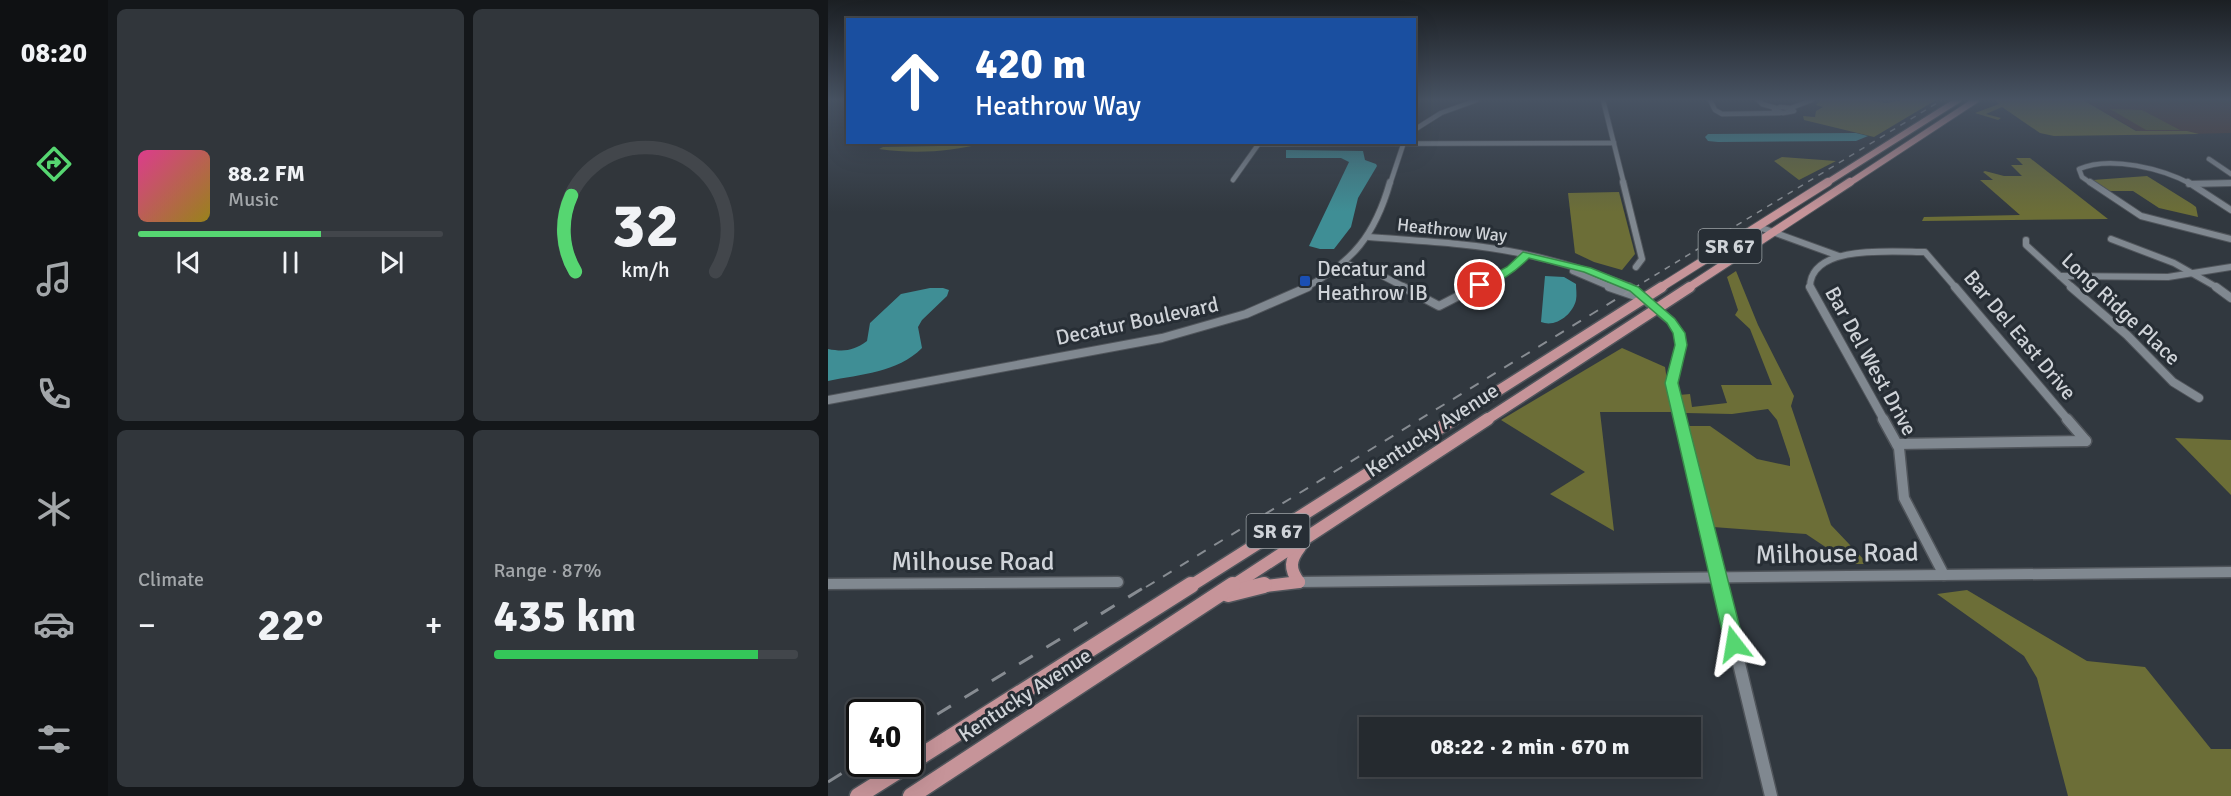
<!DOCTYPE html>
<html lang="en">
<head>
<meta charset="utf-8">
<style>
	body { margin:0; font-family:Signika,sans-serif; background:#31363b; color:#f1f3f6; height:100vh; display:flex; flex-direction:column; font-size:22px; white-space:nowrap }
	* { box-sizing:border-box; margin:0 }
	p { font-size:20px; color:#a3a7aa }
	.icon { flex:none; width:33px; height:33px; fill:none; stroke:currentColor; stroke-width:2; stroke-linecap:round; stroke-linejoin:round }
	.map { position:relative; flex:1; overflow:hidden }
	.sheet { display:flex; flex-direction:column; gap:9px; padding:9px; background:#14171a; width:720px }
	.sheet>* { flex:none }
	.banner { position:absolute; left:18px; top:18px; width:570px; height:126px; border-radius:0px; box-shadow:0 6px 24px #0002,0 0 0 2px #42464b; background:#1a4fa0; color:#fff; overflow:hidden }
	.speed { position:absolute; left:18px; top:699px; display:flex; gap:12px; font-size:30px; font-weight:700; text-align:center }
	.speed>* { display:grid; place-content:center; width:78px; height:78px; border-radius:50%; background:#252a2f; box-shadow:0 6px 24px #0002,0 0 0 2px #42464b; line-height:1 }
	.speed .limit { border:3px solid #111; border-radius:9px; background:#fff; color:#111 }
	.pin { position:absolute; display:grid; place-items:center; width:51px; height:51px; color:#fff; margin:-26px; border:3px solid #fff; border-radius:50%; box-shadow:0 2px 6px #0007 }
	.me { position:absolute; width:66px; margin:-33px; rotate:346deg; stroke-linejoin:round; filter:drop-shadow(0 0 4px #0008) }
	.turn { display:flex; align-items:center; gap:21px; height:126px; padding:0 30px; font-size:27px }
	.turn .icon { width:78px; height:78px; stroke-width:2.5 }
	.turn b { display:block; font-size:42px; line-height:51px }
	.big { font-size:45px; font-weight:700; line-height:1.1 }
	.sheet .card { flex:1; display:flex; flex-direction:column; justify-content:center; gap:9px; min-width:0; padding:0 21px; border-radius:9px; background:#31363b }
	.sheet .dial { align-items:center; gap:0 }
	.dial svg { height:156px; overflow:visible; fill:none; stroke:#42464b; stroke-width:7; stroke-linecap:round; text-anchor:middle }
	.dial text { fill:#f1f3f6; stroke:none }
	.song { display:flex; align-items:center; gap:18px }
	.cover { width:72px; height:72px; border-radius:9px; background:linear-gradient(135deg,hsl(330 70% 55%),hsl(50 70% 35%)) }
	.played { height:6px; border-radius:3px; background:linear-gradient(90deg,#56d671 60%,#42464b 60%) }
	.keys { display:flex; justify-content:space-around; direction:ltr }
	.heat { display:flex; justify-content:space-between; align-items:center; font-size:33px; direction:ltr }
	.charge { height:9px; border-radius:4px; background:linear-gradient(90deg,#34c759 87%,#42464b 0) }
	.sheet .tiles { flex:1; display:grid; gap:9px; grid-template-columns:repeat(2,1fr) }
	.trip { position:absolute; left:531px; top:717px; width:342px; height:60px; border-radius:0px; background:#252a2f; box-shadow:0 6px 24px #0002,0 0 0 2px #42464b; font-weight:700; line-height:60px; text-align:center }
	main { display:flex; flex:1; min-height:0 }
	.tabs { display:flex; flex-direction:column; width:108px; justify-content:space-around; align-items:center; background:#0f1113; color:#a3a7aa }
	.tabs .icon { width:42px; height:42px }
	.tabs .current { color:#56d671 }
	.tabs b { font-size:27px; color:#f1f3f6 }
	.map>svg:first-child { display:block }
	.education { fill:#4d3934 }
	.green { fill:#585a2d }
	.forest { fill:#6c6e37 }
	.water { fill:#3f8e95 }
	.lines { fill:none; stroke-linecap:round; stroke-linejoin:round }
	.minor-far4-casing { stroke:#50555b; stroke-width:6 }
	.minor-far3-casing { stroke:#50555b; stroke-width:8 }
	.minor-far2-casing { stroke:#50555b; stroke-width:10 }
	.minor-far1-casing { stroke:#50555b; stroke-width:13 }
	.minor-casing { stroke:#50555b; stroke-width:15 }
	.major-far4-casing { stroke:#50555b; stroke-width:8 }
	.major-far3-casing { stroke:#50555b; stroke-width:10 }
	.major-far2-casing { stroke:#50555b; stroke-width:13 }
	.major-far1-casing { stroke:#50555b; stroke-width:15 }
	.major-casing { stroke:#50555b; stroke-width:19 }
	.minor-far4 { stroke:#808890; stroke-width:4.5 }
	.minor-far3 { stroke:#808890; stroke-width:6 }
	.minor-far2 { stroke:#808890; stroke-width:8 }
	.minor-far1 { stroke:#808890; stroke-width:10 }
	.minor { stroke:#808890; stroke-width:12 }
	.major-far4 { stroke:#c69499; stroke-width:6 }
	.major-far3 { stroke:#c69499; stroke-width:8 }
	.major-far2 { stroke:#c69499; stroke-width:10 }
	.major-far1 { stroke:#c69499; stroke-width:12 }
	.major { stroke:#c69499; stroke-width:16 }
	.rail-far2 { stroke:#878c92; stroke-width:1.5; stroke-dasharray:6 6; stroke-linecap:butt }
	.rail-far1 { stroke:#878c92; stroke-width:2; stroke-dasharray:10 10; stroke-linecap:butt }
	.rail { stroke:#878c92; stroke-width:3; stroke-dasharray:16 16; stroke-linecap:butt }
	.route { fill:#56d671; stroke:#388b49; stroke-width:1.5 }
	.transit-dot { fill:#1a4fb4; stroke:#272e35; stroke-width:2 }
	.labels { text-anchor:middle; stroke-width:6; stroke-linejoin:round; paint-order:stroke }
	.far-street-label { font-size:18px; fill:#cfd3d8; stroke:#272e35 }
	.shield { fill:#272e35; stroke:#9da2a7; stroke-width:1.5 }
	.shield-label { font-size:20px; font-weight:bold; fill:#cfd3d8 }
	.poi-label { font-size:21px; fill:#cfd3d8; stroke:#272e35; text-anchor:start }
	.street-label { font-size:21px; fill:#cfd3d8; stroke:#272e35 }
	.near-street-label { font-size:26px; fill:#cfd3d8; stroke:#272e35 }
</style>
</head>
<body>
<main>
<nav class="tabs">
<b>08:20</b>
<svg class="icon current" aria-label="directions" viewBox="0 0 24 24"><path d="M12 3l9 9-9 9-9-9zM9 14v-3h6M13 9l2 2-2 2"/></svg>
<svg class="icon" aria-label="music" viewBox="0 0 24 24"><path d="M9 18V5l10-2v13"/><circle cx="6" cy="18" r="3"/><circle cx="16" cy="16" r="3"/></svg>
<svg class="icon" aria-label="phone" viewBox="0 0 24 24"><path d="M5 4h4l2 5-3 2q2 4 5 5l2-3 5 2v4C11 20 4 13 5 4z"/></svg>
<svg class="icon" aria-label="climate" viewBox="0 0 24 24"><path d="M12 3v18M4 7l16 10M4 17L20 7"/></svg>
<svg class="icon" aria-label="car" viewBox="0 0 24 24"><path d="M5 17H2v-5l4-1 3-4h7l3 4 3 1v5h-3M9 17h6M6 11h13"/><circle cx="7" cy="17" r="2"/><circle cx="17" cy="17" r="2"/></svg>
<svg class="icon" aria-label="filters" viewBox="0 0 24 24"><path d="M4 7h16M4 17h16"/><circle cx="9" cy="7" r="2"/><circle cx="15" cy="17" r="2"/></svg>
</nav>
<section class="sheet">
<div class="tiles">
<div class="card">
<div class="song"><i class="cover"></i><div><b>88.2 FM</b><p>Music</p></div></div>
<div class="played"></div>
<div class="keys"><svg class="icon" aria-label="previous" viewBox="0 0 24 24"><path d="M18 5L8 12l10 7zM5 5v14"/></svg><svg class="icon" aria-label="pause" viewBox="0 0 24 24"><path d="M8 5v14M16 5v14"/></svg><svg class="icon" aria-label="next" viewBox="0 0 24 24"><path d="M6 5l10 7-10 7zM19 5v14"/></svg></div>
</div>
<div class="card dial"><svg viewBox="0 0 100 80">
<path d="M14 69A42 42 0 1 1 86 69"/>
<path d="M14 69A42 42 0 0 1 12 30" stroke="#56d671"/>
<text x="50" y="56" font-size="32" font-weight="700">32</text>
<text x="50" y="72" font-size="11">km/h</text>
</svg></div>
<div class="card"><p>Climate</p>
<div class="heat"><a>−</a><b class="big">22°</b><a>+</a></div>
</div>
<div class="card"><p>Range · 87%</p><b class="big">435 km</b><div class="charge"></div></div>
</div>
</section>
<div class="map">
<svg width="1403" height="796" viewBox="0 0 1403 796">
	<rect width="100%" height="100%" fill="#31383f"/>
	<polygon class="education" points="1255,100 1403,100 1403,133 1316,135"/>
	<polygon class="green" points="1282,109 1314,110 1352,130 1318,130"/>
	<g class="forest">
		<polygon points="993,100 1041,100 1058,103 1075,100 1108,100 1046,137 976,120 975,116 987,117 988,111 995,107 988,105"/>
		<polygon points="1167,100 1255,100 1308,131 1359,131 1371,134 1226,136 1212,133 1174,107 1158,114 1173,118 1170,120 1147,113 1171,104"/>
		<path d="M125,143h32c-36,9 -70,11 -106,6l4,-2 56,-1z"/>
		<polygon points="954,157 1008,161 971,180 946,161"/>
		<polygon points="1188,158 1202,158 1280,219 1094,221 1096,217 1192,215 1152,180 1165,180 1155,172 1157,171 1176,176 1194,176 1183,165 1195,165"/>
		<polygon points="1319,176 1364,204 1368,207 1370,217 1331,208 1305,191 1279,191 1265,180"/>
		<polygon points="791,192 807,254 794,270 766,262 747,253 740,193"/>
		<polygon points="908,271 930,325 966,396 963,406 1003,525 1040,564 1023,564 978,534 885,527 861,426 882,426 929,459 962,466 962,459 949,420 940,409 904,414 858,413 851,395 862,394 864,407 899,403 893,385 944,385 922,329 907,315 910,310 899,277"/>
		<polygon points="794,348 837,367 844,412 772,412 786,531 722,494 757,472 673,420"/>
		<polygon points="1347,438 1403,440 1403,495"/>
		<polygon points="1139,590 1259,661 1317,667 1383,749 1403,749 1403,796 1240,796 1209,678 1196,656 1109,594"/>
	</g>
	<g class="water">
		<polygon points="1028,133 1040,136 1028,141 890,142 880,141 877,137 880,134"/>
		<polygon points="458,150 535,151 537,160 548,164 549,166 530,198 523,227 506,249 492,249 481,246 521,162 513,158 458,158"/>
		<path d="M717,276l19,1 12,7c0,5 1,11 0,16 -3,14 -20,28 -35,22z"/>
		<path d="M102,288h13l6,2 -2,6 -25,24 -4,7 4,21c-25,25 -61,26 -94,33v-32c16,3 25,2 39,-8l3,-18 31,-29z"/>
	</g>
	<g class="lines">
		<g class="minor-far4-casing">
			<g id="minor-far4">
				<polyline points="775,100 796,184"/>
				<polyline points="882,100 887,110 894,114 952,113"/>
				<polyline points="930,100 934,104 948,108"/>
				<polygon points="952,107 963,108 966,111 955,113 946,110"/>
				<polyline points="963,108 984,100"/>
				<polyline points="586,130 613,113 649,100"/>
				<polyline points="431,144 786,143"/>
				<polyline points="1381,159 1403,174"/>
				<polyline points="405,180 432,142"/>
				<polyline points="562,184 576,142"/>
				<path d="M1264,184l-10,-7 -3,-8c31,-14 84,0 112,15"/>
				<polyline points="1364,184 1403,183"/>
			</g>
		</g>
		<g class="minor-far3-casing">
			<g id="minor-far3">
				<polyline points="795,182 814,259 808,267"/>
				<polyline points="1262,182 1313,216 1403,239"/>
				<polyline points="1360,182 1403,210"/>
				<polyline points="1361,184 1403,183"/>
				<polyline points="931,227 1011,256"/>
				<path d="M541,237c50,4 101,6 150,16 40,8 77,20 114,35"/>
				<polyline points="1283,239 1346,263 1390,288"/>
				<polyline points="1198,240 1198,245 1245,288"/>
				<polyline points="515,263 549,273 578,288"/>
				<polyline points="745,271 785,288"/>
				<polyline points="1232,276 1340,277 1403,267"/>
				<path d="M477,288c48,-26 70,-53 85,-106"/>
				<polyline points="645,288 683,269 699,255"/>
				<path d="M982,288c-1,-45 86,-36 115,-36l31,36"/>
			</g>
		</g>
		<g class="minor-far2-casing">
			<g id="minor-far2">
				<polyline points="575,287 611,306 648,287"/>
				<polyline points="781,287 816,299"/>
				<polyline points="801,287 843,321 851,333 853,345 843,383 852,420"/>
				<polyline points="982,287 1056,420"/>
				<polyline points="1127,287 1240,420"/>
				<polyline points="1243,287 1299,335 1345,382 1371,398"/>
				<polyline points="1388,287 1403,298"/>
				<polyline points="0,400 334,338 418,314 480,287"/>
			</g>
		</g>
		<g class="minor-far1-casing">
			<g id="minor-far1">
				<polyline points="852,419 892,587"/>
				<polyline points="1055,419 1071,448 1076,498 1116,575"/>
				<polyline points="1239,419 1258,441"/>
				<polyline points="1069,444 1258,441"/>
				<polyline points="471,582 1403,572"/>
				<polyline points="0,584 290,582"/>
			</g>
		</g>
		<g class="minor-casing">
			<polyline id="minor" points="892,585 943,796"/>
		</g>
		<g class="major-far4-casing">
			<g id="major-far4">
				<polyline points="997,184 1130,100"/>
				<polyline points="1020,184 1148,100"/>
			</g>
		</g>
		<g class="major-far3-casing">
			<g id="major-far3">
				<polyline points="832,288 1000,182"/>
				<polyline points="860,288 1022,182"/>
			</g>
		</g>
		<g class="major-far2-casing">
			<g id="major-far2">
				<polyline points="624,420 834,287"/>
				<polyline points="658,420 862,287"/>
			</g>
		</g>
		<g class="major-far1-casing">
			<g id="major-far1">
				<path d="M471,582c-10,-13 -9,-22 1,-35"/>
				<polyline points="361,587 626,419"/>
				<polyline points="403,587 660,419"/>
				<polyline points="430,587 471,582"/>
			</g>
		</g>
		<g class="major-casing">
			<g id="major">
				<polyline points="400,594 436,585"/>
				<polyline points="82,763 363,585"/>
				<polyline points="30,796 81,764"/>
				<polyline points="83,796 405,585"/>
			</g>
		</g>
		<use href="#minor-far4" class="minor-far4"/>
		<use href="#minor-far3" class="minor-far3"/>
		<use href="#minor-far2" class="minor-far2"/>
		<use href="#minor-far1" class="minor-far1"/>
		<use href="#minor" class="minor"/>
		<use href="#major-far4" class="major-far4"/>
		<use href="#major-far3" class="major-far3"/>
		<use href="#major-far2" class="major-far2"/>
		<use href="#major-far1" class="major-far1"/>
		<use href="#major" class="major"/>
		<polyline class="rail-far2" points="806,288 1114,100"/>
		<polyline class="rail-far1" points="318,587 808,287"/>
		<g class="rail">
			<polyline points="82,731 320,585"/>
			<polyline points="0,782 32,762"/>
		</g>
	</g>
	<linearGradient id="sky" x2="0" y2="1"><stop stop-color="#1b1f23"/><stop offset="0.47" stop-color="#485363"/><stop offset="1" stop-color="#485363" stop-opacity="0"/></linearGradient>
	<rect width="1403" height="212" fill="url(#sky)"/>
	<path class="route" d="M695,252l68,16 47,19 37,32 10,14 2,12 -9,38 66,261 -3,6 -7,3 -6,-3 -3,-6 -60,-261 10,-38 -2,-12 -6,-10 -37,-32 -46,-19 -55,-14c-11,11 -37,32 -53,30v-5l31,-16z"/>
	<rect class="transit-dot" x="471" y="275" width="12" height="12" rx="3"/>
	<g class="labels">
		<g class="far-street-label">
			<text transform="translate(624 230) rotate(6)" y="6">Heathrow Way</text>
		</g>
		<g class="shield">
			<rect x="870.5" y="229" width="63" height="34" rx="4.5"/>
			<rect x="418.5" y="514" width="63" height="34" rx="4.5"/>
		</g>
		<g class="shield-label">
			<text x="902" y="253">SR 67</text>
			<text x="450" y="538">SR 67</text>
		</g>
		<g class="poi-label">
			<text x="489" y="276">Decatur and<tspan x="489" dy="24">Heathrow IB</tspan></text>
		</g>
		<g class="street-label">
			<text transform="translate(1293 309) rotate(43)" y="7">Long Ridge Place</text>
			<text transform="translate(309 321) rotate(-12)" y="7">Decatur Boulevard</text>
			<text transform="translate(1192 335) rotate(50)" y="7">Bar Del East Drive</text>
			<text transform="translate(1043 361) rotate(61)" y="7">Bar Del West Drive</text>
			<text transform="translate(604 430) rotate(-33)" y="7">Kentucky Avenue</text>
			<text transform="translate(197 695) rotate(-33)" y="7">Kentucky Avenue</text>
		</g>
		<g class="near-street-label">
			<text transform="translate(1009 553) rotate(-1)" y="9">Milhouse Road</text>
			<text x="145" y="570">Milhouse Road</text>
		</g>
	</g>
</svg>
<div class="speed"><div class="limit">40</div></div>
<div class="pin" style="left:652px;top:285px;background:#d93025"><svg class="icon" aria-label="arrive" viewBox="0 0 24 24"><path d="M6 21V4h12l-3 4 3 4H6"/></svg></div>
<svg class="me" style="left:906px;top:644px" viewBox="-20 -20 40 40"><path d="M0-17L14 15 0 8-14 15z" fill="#56d671" stroke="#fff" stroke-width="4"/></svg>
<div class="trip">08:22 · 2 min · 670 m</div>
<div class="banner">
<div class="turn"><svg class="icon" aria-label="ahead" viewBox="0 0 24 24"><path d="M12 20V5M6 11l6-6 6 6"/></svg><div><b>420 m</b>Heathrow Way</div></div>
</div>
</div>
</main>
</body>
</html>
